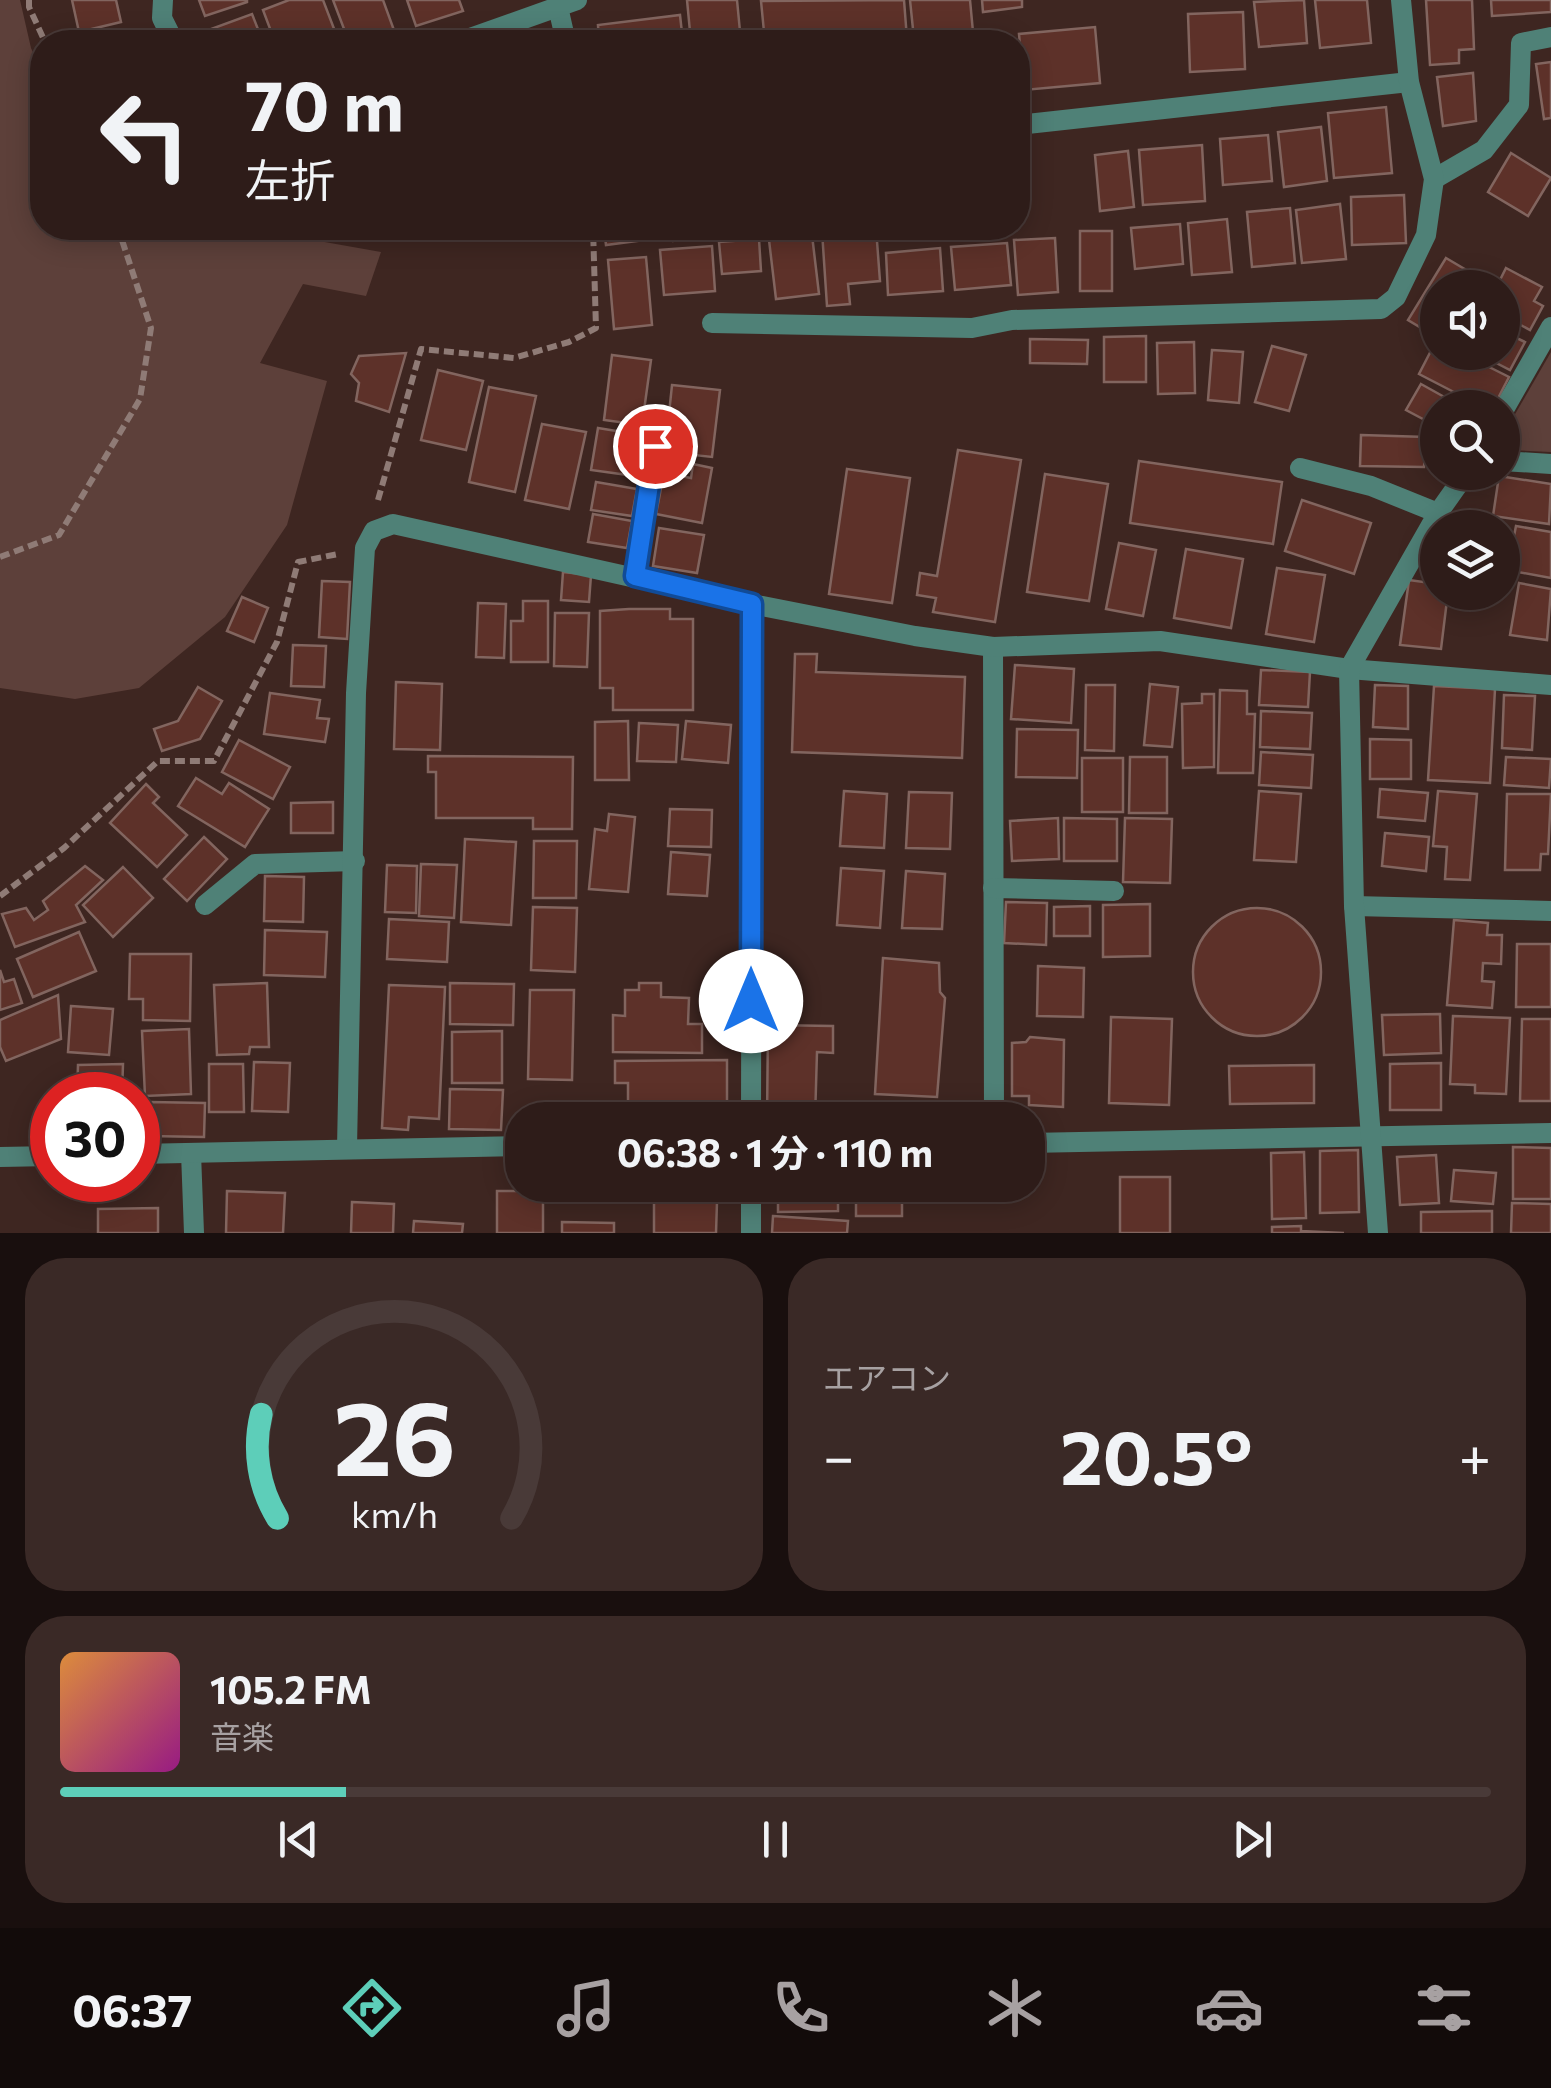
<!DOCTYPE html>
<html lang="ja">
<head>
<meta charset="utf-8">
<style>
	body { margin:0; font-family:Commissioner,"Noto Sans JP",sans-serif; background:#3a2926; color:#f1f3f6; height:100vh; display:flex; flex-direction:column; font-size:38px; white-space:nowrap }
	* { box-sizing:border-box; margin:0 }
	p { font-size:32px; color:#a7a1a2 }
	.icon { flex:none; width:55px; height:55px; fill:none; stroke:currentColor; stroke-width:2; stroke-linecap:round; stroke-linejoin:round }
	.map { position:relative; height:1233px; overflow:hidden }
	.details { display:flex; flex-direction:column; gap:25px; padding:25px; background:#190f0e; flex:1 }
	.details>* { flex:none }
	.banner { position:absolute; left:30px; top:30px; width:1000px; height:210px; border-radius:40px; box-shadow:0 5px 25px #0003,0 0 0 2px #493a38; background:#2e1c19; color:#f1f3f6; overflow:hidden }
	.fabs { position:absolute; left:1420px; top:270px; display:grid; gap:20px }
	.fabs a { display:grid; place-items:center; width:100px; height:100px; border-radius:50%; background:#2e1c19; box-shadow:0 5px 25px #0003,0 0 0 2px #493a38; font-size:50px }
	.speed { position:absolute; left:30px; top:1072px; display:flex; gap:20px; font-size:50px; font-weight:700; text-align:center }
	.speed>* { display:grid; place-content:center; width:130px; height:130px; border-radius:50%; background:#2e1c19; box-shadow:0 5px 25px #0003,0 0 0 2px #493a38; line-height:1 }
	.speed .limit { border:15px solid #d22; background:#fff; color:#111 }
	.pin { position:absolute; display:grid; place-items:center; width:85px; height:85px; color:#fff; margin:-42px; border:5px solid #fff; border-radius:50%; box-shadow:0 2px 10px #0007 }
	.me { position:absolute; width:110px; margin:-55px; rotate:0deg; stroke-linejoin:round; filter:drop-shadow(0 0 8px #0008) }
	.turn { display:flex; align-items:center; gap:35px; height:210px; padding:0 50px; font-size:45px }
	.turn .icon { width:130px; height:130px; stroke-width:2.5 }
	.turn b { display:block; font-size:70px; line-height:85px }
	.big { font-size:75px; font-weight:700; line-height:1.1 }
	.details .tile { flex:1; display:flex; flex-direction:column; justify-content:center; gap:15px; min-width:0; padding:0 35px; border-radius:40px; background:#3a2926 }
	.details .dial { align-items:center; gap:0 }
	.dial svg { height:260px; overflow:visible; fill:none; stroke:#493a38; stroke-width:7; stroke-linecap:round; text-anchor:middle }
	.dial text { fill:#f1f3f6; stroke:none }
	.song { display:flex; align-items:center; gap:30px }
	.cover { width:120px; height:120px; border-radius:15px; background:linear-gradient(135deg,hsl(30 70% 55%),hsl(310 70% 35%)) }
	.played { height:10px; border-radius:5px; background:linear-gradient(90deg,#5dceb9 20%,#493a38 20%) }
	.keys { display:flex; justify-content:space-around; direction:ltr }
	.heat { display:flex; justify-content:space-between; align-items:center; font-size:55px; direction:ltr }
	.details .tiles { flex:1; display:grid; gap:25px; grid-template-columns:1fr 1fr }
	.tile:last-child { grid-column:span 2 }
	.trip { position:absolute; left:505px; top:1102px; width:540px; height:100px; border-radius:40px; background:#2e1c19; box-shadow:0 5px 25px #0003,0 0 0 2px #493a38; font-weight:700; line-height:100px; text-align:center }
	.menu { display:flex; height:160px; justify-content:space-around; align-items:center; background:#120b0a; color:#a7a1a2 }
	.menu .icon { width:70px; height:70px }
	.menu .active { color:#5dceb9 }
	.menu b { font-size:45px; color:#f1f3f6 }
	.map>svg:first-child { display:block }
	.green { fill:#5d403a }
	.building { fill:#5d3129; stroke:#82655f; stroke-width:2.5 }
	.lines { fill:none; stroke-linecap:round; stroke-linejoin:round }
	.path { stroke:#8f7b76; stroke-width:6; stroke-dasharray:10 5; stroke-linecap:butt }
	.minor { stroke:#4f8177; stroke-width:20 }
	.tertiary { stroke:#4f8177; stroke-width:20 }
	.route-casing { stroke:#114b97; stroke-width:25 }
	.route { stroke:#1a73e8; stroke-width:18 }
</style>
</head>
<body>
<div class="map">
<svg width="1551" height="1233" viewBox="0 0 1551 1233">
	<rect width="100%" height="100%" fill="#3e2621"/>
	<g class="green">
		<polygon points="0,0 20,0 31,48 42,73 42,228 297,228 302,238 381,252 366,296 303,284 260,363 327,381 287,525 225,617 139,688 75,699 0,688"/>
		<polygon points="1551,352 1551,452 1511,450 1503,435"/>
	</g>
	<g class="building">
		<polygon points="72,0 116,0 121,22 79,32"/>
		<polygon points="199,0 247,0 247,2 205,16"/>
		<polygon points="289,0 323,0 336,34 312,42 275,42 263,10"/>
		<polygon points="333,0 383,0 395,33 369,42 349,42"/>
		<polygon points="407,0 459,0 463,11 416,26"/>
		<polygon points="687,0 737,0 741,42 691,42"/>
		<polygon points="904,0 907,39 864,42 765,42 761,1"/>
		<polygon points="910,0 970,0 973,32 914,39"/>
		<polygon points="982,0 1022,0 1022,7 983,12"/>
		<polygon points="1304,0 1307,43 1259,47 1254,2"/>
		<polygon points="1315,0 1367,0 1371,43 1320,48"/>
		<polygon points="1426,0 1472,0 1474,49 1459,50 1459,63 1430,65"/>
		<polygon points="1491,0 1551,0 1551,12 1492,16"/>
		<polygon points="1243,12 1245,69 1190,72 1188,14"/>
		<polygon points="252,14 263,42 207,42 203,32"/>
		<polygon points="680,15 683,42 599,42 598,25"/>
		<polygon points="1095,27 1100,83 1024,90 1019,34"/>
		<polygon points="1551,62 1551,118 1544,119 1536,64"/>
		<polygon points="1473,73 1476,121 1443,126 1437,77"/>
		<polygon points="1386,107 1392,173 1334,178 1328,113"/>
		<polygon points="1321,127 1327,181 1284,187 1278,132"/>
		<polygon points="1268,135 1272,181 1223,185 1220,139"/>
		<polygon points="1202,145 1205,201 1143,205 1139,150"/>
		<polygon points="1128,151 1134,207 1100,211 1095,155"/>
		<polygon points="1511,153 1551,178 1528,216 1488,192"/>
		<polygon points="1404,195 1406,243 1352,245 1351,197"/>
		<polygon points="1340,204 1346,259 1302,263 1296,210"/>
		<polygon points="1290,208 1295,263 1252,267 1247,212"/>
		<polygon points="1227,219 1232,272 1192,275 1188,223"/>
		<polygon points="1180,224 1183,264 1135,269 1131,228"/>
		<polygon points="418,228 476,228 476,229 418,233"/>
		<polygon points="515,228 573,228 573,238 515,237"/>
		<polygon points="604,228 643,228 645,240 606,245"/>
		<polygon points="671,228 712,228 713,237 673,241"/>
		<polygon points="730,228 767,228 767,232 731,236"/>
		<polygon points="876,228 880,281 848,284 850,304 827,306 822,231"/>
		<polygon points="936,228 1005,228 937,237"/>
		<rect x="1080" y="231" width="32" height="60"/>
		<polygon points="812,235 819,294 776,299 769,240"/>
		<polygon points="1055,238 1058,292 1018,295 1014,240"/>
		<polygon points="759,239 761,271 722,274 719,242"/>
		<polygon points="1007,243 1011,285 955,290 951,247"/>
		<polygon points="712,246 715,291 664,295 660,250"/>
		<polygon points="940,248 943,291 888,295 886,253"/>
		<polygon points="646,257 652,325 614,329 608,260"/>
		<polygon points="1446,258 1478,277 1471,288 1438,288 1438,338 1408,320"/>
		<polygon points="1506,268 1542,287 1534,301 1543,306 1530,330 1502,315 1502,288 1496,288"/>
		<polygon points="1502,331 1525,342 1510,370 1475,352 1502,352"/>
		<polygon points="1146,336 1146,382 1104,382 1104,337"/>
		<polygon points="1030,339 1088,340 1087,364 1030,363"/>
		<polygon points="1436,341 1438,352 1459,352 1509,377 1493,408 1485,408 1419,374"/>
		<polygon points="1194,342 1195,393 1158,394 1157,343"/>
		<polygon points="1272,346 1306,355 1289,411 1255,402"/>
		<polygon points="1212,350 1243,352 1239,403 1208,400"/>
		<polygon points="406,353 389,412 356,401 359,383 351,374 359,356"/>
		<polygon points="612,355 651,360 642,425 604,420"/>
		<polygon points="438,370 483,381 466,450 421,440"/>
		<polygon points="1421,384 1464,408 1438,408 1438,427 1406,410"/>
		<polygon points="672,385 720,390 712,457 665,452"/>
		<polygon points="489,387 536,396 515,492 469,482"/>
		<polygon points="542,424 586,432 569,509 525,500"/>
		<polygon points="598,428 635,434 628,475 591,470"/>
		<polygon points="1361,435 1426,437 1424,467 1360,466"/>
		<polygon points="958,450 1021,460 995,622 933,612 936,598 917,595 920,573 937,576"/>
		<polygon points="1139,461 1282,482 1273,544 1130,523"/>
		<polygon points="693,464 712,468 702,523 656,514 664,473 691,478"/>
		<polygon points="847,469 910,478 892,603 829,594"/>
		<polygon points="1045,474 1108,484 1089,601 1027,592"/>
		<polygon points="1499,476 1551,484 1549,524 1493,516"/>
		<polygon points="596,482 637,489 632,516 591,510"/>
		<polygon points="1302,500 1371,523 1354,574 1285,551"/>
		<polygon points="593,514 632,521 627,548 588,542"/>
		<polygon points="1516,526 1551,532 1551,578 1502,569 1502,534 1514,536"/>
		<polygon points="659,528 704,535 697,573 653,566"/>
		<polygon points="1119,543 1156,550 1143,616 1106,609"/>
		<polygon points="1186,549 1243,559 1231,628 1174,618"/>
		<polygon points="1277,568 1325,575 1314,642 1266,634"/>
		<polygon points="563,572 591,575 589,602 561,600"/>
		<polygon points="1409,580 1438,584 1438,592 1448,592 1441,649 1400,645"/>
		<polygon points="322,581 350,582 347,639 319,637"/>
		<polygon points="1519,583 1551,589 1547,640 1510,635"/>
		<polygon points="242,597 268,608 254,642 227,631"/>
		<polygon points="523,601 548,601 548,662 511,662 511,621 523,621"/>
		<polygon points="478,603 506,604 504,658 476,657"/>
		<polygon points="629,609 670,609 670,619 693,619 693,710 613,710 613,688 600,688 600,611"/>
		<polygon points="555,613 589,613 587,667 554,666"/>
		<polygon points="293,645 326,646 324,687 291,686"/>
		<polygon points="795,654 817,654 816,672 965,677 962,758 792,752"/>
		<polygon points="1015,665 1074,669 1071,723 1011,719"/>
		<polygon points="1261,670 1310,672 1308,707 1259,705"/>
		<polygon points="396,682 442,684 440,750 394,749"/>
		<polygon points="1150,684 1178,687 1172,747 1144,745"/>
		<polygon points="1086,685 1115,685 1114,751 1085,750"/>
		<polygon points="1375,685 1408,686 1408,729 1373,727"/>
		<polygon points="1434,686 1495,689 1490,783 1428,780"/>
		<polygon points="198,687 222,701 200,739 162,751 154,729 178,721"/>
		<polygon points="1220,690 1247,691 1247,714 1255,714 1253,773 1218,773"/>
		<polygon points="270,693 320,700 317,718 329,719 325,742 264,734"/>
		<polygon points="1202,694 1214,694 1214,767 1183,768 1182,704 1202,703"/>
		<polygon points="1504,695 1535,696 1532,750 1502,748"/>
		<polygon points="1261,711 1312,713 1310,749 1260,747"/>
		<polygon points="628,721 629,780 595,780 595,722"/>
		<polygon points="686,721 731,725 728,763 682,759"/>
		<polygon points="639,723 678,725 676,762 637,761"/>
		<polygon points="1017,729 1078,730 1077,778 1016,777"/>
		<polygon points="1370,739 1411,740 1411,779 1370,779"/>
		<polygon points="239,740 290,767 273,799 222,772"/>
		<polygon points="1261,752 1313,755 1311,788 1259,785"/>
		<polygon points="428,756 573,757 572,829 533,829 533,818 436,818 436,772 428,772"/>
		<polygon points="1130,757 1167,757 1167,813 1129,813"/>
		<polygon points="1506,757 1551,759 1549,788 1504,785"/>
		<rect x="1082" y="758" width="41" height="54"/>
		<polygon points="196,778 222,794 229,783 269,809 245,847 178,806"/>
		<polygon points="146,784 159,797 153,803 187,835 157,867 110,823"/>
		<polygon points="1380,789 1428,793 1425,821 1378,817"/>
		<polygon points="844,791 887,794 884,848 840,846"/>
		<polygon points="1259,791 1301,794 1296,862 1254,860"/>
		<polygon points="1438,791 1477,794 1470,880 1445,879 1447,847 1433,846"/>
		<polygon points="909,792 952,793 950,849 906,848"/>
		<polygon points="1507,794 1551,794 1548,854 1541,854 1540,870 1505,870"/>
		<polygon points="333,802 333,833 291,833 291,803"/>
		<polygon points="670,809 712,810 711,847 668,846"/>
		<polygon points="609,814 635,817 628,892 589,889 595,829 607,831"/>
		<polygon points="1058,818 1059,859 1012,861 1010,821"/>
		<polygon points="1064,818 1117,819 1117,861 1064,861"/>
		<polygon points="1125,818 1172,819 1170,883 1123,882"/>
		<polygon points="1385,833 1429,837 1426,871 1382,866"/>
		<polygon points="204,837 227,859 187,901 164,879"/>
		<polygon points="465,839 516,842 511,925 461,922"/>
		<polygon points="534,841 577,841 576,898 533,898"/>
		<polygon points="671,852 710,855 707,896 668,894"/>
		<polygon points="421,864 457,865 454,918 419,916"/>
		<polygon points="387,865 417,866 416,913 385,912"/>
		<polygon points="85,866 103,880 76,905 85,922 15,947 2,914 26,908 34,920 48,910 43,901"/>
		<polygon points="123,867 153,898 113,937 83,905"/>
		<polygon points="841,868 884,871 880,928 837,925"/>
		<polygon points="906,871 945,874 942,929 902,928"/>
		<polygon points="265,876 304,877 303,922 264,921"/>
		<polygon points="1006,902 1047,903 1046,945 1004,943"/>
		<polygon points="1150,904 1150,956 1103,957 1103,905"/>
		<polygon points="1090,906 1090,936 1054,936 1054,907"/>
		<polygon points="533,907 577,908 575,972 531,970"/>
		<circle cx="1257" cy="972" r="64"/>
		<polygon points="389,919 449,922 447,962 387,959"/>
		<polygon points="1454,920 1488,923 1487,935 1502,935 1501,964 1483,963 1482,981 1494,982 1492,1008 1447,1005"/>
		<polygon points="265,930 327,932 325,977 264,975"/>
		<polygon points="79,932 96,971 33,997 17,959"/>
		<polygon points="1517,944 1551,944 1551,1007 1516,1007"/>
		<polygon points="130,954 191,954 190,1021 143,1020 143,999 129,999"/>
		<polygon points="883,958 939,963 940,992 945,998 937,1097 875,1094"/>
		<polygon points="1038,966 1084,968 1083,1017 1037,1016"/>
		<polygon points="0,970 4,982 14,979 22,1003 0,1010"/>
		<polygon points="267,983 269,1047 250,1047 249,1054 217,1055 214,985"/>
		<polygon points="450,983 514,984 513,1025 450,1024"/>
		<polygon points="639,983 661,983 661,997 689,998 688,1024 702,1024 702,1053 613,1052 613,1015 625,1016 625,990 639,990"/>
		<polygon points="389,985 445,987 439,1119 409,1117 408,1130 382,1128"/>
		<polygon points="530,990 574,990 572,1080 528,1079"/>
		<polygon points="58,995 61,1039 6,1061 0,1047 0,1020"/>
		<polygon points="71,1006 113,1009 109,1055 68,1052"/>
		<polygon points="1440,1014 1441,1053 1384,1055 1382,1015"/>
		<polygon points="1453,1016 1510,1018 1506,1094 1475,1093 1475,1085 1450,1084"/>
		<polygon points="1111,1017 1172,1019 1169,1105 1109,1103"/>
		<polygon points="1522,1019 1551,1019 1551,1101 1520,1101"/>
		<polygon points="768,1025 833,1026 833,1053 817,1052 815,1120 767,1120"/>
		<polygon points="189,1029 191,1094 145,1096 142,1031"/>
		<polygon points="502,1031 502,1083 452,1083 452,1032"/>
		<polygon points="1030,1037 1064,1040 1063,1107 1029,1105 1029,1096 1012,1096 1012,1043 1026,1042"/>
		<polygon points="727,1060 727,1120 628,1120 628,1083 615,1083 615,1061"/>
		<polygon points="254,1062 290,1063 288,1112 252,1111"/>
		<polygon points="1441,1063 1441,1110 1390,1110 1390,1064"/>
		<polygon points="123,1064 122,1095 77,1095 78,1065"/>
		<polygon points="209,1064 243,1064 244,1112 209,1112"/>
		<polygon points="1314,1065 1314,1103 1230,1104 1229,1066"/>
		<polygon points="450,1089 503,1090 501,1130 449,1129"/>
		<polygon points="150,1102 205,1103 204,1137 149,1136"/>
		<polygon points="1513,1147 1551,1148 1551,1199 1513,1199"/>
		<polygon points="1358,1150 1359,1212 1320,1213 1320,1151"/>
		<polygon points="1304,1152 1306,1218 1272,1219 1271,1153"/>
		<polygon points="1436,1155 1439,1203 1400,1205 1397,1157"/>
		<polygon points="1454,1170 1496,1173 1493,1204 1451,1201"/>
		<rect x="1120" y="1177" width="50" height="56"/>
		<polygon points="778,1185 838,1185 838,1211 778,1212"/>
		<rect x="856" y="1185" width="46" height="31"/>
		<polygon points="227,1191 285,1193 283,1233 226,1233"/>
		<rect x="497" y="1191" width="46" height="42"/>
		<polygon points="654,1201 717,1202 716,1233 654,1233"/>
		<polygon points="352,1202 394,1204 393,1233 351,1233"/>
		<polygon points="1512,1203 1551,1204 1551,1233 1511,1233"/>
		<polygon points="158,1208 158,1233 98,1233 98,1209"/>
		<polygon points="1492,1211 1492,1233 1421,1233 1421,1212"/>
		<polygon points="773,1216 848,1221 847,1233 772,1233"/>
		<polygon points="414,1221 463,1224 462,1233 413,1233"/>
		<polygon points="562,1222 614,1223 614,1233 562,1233"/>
		<polygon points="1301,1226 1301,1231 1344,1233 1272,1233 1272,1227"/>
	</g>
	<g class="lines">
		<g class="path">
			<polyline points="29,0 29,7 45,42"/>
			<polyline points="378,500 421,349 514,358 569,342 596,328 593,228"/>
			<polyline points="0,557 59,535 140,399 151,328 118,228"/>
			<polyline points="0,896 64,848 158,761 214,761 277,642 298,562 338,554"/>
		</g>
		<g class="minor">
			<polyline points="163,0 162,18 174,42"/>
			<polyline points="558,7 566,42"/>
			<polyline points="1018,125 1409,82"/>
			<polyline points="1434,179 1484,150 1519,105 1521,43 1551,37"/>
			<polyline points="712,323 972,328 1012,320 1381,309 1396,297 1426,235 1434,179 1409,82 1401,0"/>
			<polyline points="1502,413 1551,327"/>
			<polyline points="1502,461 1551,464"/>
			<polyline points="1300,468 1371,486 1438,513"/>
			<polyline points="635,575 655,446"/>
			<polyline points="993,647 994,1120"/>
			<polyline points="993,888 1114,891"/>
			<polyline points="205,905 255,864 355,861"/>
			<polyline points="1354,906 1551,911"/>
			<polyline points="751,1120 752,604"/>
			<polyline points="1028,1143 1551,1133"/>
			<polyline points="347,1148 356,693 365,548 374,531 393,524 752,604 915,636 993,647 1160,641 1349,669 1551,685"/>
			<polyline points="191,1153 194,1233"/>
			<polyline points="138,1154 522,1146"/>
			<polyline points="0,1157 52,1156"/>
			<polyline points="751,1233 751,1185"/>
			<polyline points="1378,1233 1354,906 1349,669 1438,513 1467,472"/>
		</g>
		<polyline class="tertiary" points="459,42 577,0"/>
	</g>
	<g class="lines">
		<g class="route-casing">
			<polyline id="route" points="655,446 635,576 752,604 751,1001"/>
		</g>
		<use href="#route" class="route"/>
	</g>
</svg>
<div class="fabs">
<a><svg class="icon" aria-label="sound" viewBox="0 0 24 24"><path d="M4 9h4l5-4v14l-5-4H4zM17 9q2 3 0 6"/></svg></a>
<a><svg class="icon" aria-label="search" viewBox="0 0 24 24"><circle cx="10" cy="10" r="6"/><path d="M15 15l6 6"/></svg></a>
<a><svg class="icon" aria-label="layers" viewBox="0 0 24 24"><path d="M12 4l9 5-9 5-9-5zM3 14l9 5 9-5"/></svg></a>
</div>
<div class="speed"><div class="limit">30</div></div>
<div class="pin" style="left:655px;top:446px;background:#d93025"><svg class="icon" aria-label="arrive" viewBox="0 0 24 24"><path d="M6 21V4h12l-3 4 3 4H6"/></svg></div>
<svg class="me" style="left:751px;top:1001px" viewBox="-20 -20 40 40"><circle r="19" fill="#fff"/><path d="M0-13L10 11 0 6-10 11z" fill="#1a73e8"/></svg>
<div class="trip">06:38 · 1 分 · 110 m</div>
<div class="banner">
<div class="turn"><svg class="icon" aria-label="left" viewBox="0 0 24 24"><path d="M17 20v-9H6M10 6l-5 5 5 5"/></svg><div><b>70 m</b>左折</div></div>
</div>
</div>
<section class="details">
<div class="tiles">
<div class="tile dial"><svg viewBox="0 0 100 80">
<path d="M14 69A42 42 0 1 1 86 69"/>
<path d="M14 69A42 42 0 0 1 9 37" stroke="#5dceb9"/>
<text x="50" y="56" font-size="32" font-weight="700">26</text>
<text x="50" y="72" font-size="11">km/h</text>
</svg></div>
<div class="tile"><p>エアコン</p>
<div class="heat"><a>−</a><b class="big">20.5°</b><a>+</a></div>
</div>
<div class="tile">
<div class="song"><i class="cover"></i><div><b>105.2 FM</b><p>音楽</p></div></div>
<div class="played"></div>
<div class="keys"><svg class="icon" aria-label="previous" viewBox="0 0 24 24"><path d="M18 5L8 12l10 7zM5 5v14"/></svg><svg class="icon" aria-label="pause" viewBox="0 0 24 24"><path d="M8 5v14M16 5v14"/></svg><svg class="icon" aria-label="next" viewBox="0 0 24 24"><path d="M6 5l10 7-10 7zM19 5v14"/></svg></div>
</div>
</div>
</section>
<nav class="menu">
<b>06:37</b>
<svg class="icon active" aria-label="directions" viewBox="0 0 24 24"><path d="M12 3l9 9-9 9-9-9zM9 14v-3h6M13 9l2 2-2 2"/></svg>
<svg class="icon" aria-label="music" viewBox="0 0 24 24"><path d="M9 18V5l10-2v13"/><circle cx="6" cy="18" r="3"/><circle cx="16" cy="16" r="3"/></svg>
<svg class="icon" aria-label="phone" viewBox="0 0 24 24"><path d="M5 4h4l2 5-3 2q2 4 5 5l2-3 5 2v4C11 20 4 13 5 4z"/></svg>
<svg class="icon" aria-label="climate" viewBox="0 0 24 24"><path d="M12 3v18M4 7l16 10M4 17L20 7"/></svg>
<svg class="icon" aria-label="car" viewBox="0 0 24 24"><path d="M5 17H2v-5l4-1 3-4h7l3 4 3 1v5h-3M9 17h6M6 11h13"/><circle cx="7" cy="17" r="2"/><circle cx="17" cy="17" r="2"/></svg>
<svg class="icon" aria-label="filters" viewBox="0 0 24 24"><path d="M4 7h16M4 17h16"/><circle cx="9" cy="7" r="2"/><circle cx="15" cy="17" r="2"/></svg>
</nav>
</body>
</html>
